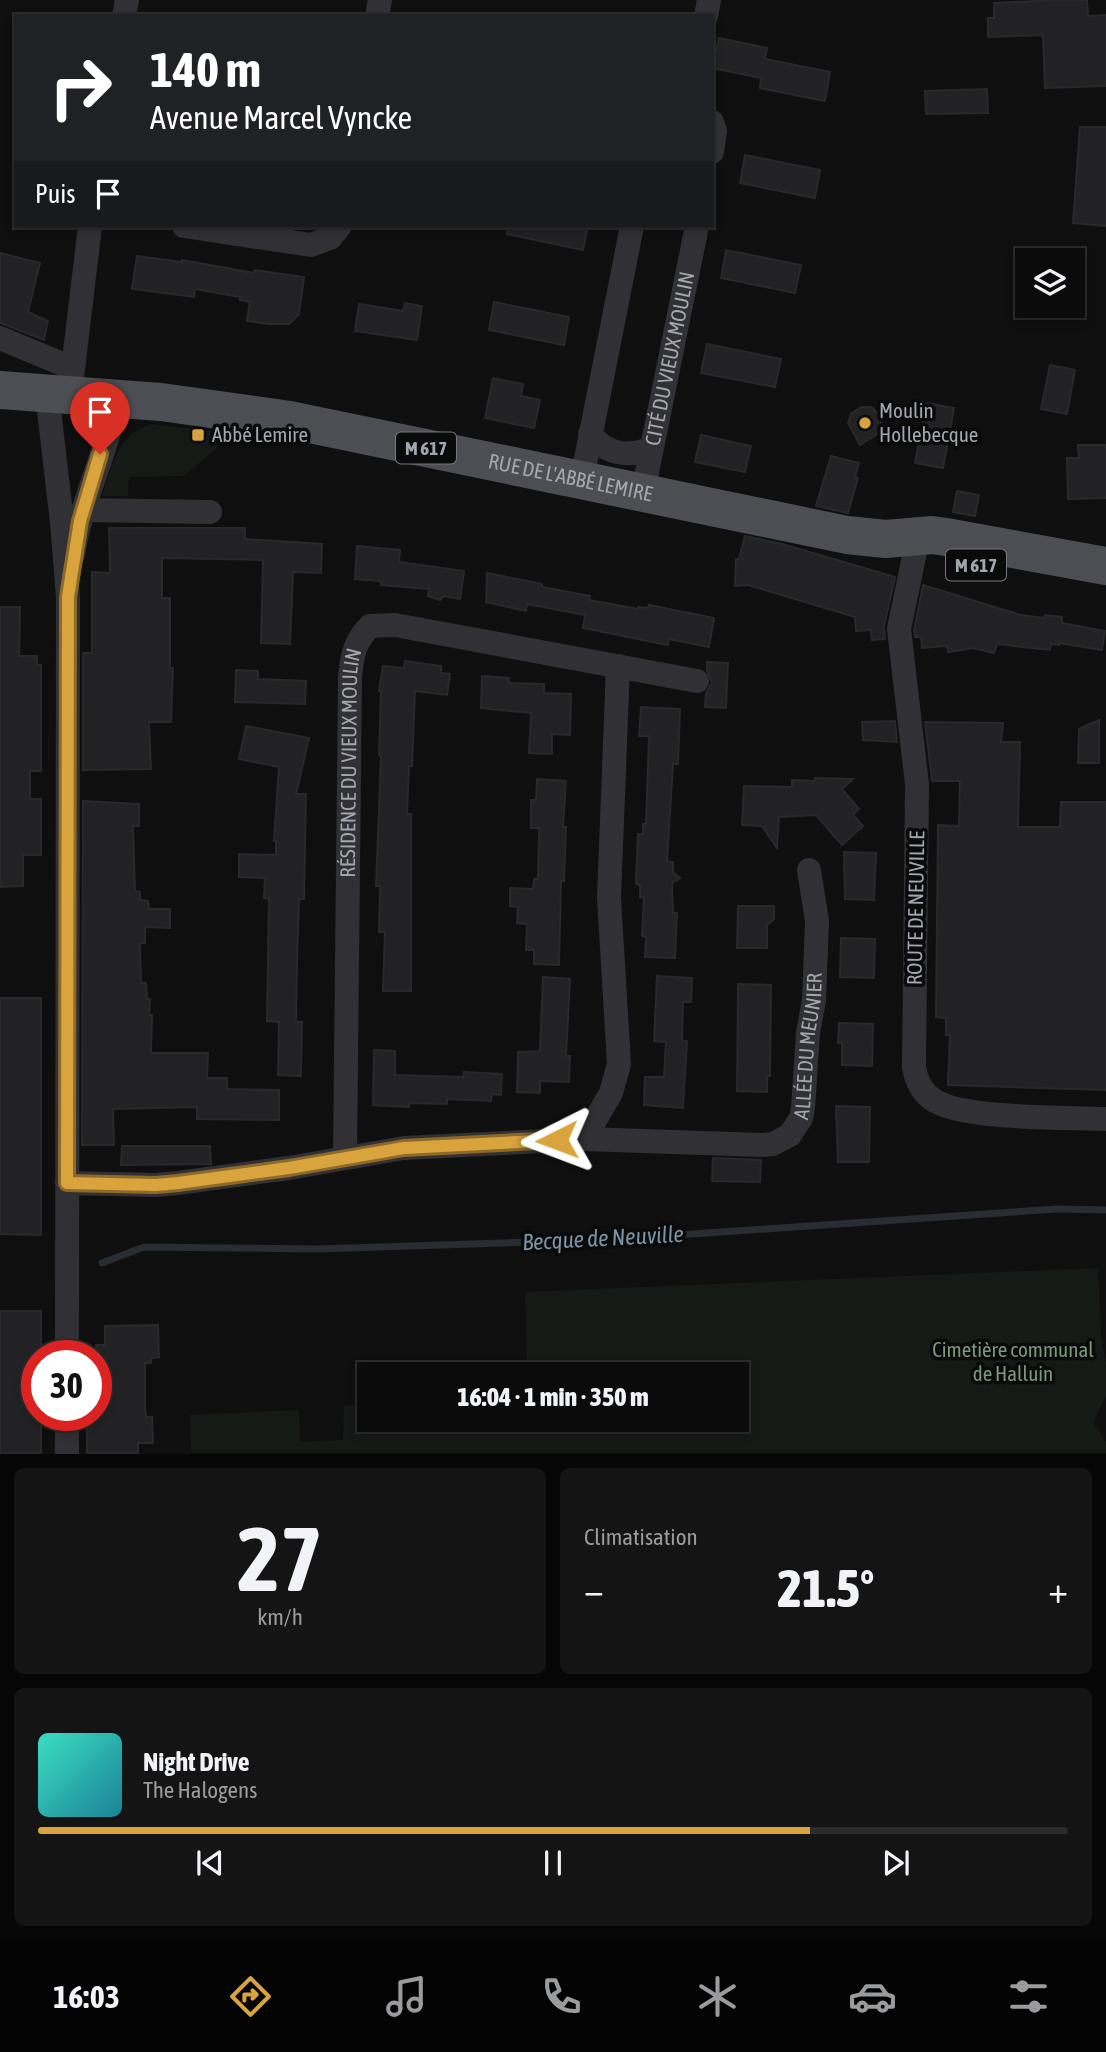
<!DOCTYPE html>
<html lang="fr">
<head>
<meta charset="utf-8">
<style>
	body { margin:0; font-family:"Asap Condensed",sans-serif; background:#141415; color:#f1f3f6; height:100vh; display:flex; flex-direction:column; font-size:26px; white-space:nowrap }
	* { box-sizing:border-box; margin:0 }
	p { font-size:23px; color:#9a9b9d }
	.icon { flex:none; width:38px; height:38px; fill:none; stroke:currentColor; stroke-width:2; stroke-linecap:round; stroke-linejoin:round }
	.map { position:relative; height:1454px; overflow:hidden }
	.side { display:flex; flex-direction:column; gap:14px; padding:14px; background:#060607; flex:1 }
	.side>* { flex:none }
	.hud { position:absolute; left:14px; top:14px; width:700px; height:214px; border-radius:0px; box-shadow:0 4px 10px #0003,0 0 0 2px #2b2b2d; background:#202124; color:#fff; overflow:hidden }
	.controls { position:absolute; left:1015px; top:248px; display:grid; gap:14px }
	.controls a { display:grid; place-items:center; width:70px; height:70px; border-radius:0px; background:#0b0b0c; box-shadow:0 4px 10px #0003,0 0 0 2px #2b2b2d; font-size:35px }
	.speed { position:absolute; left:21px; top:1340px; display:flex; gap:14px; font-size:35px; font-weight:700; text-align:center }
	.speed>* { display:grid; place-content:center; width:91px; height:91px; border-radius:50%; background:#0b0b0c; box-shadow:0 4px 10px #0003,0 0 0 2px #2b2b2d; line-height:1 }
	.speed .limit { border:10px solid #d22; background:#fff; color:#111 }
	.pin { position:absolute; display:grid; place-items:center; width:60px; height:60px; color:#fff; margin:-72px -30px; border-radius:50% 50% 50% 0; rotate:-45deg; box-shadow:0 0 7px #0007 }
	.pin .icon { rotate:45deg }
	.me { position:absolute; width:77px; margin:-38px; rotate:267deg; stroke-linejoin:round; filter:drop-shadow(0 0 5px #0008) }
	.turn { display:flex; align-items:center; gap:24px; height:147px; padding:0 21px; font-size:32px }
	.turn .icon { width:91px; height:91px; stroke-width:2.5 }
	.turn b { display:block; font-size:49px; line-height:60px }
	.then { display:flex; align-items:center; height:66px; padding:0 21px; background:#0003; gap:14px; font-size:26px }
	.big { font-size:52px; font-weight:800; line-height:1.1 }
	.side .card { flex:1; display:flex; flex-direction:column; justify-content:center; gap:10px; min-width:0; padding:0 24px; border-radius:10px; background:#141415 }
	.side .dial { align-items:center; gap:0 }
	.dial b { font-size:91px; line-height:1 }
	.song { display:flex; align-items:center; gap:21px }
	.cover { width:84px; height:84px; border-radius:10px; background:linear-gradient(135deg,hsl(170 70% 55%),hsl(190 70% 35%)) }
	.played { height:7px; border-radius:4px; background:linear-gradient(90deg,#d9a33e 75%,#2b2b2d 75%) }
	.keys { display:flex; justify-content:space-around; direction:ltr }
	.heat { display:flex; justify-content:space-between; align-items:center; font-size:38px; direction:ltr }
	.side .tiles { flex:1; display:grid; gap:14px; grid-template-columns:1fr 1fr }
	.card:last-child { grid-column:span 2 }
	.trip { position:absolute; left:357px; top:1362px; width:392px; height:70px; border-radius:0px; background:#0b0b0c; box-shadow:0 4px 10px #0003,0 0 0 2px #2b2b2d; font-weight:800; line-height:70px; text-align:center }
	.menu { display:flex; height:112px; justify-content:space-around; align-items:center; background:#040405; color:#9a9b9d }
	.menu .icon { width:49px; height:49px }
	.menu .active { color:#d9a33e }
	.menu b { font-size:32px; color:#f1f3f6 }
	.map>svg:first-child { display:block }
	.green { fill:#161a17 }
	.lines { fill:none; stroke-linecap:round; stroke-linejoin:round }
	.stream { stroke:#272d32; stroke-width:7 }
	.building { fill:#222224; stroke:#29292c; stroke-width:2 }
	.minor { stroke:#313135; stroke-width:24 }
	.primary { stroke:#4d4e53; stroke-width:38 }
	.route-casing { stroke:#8d6a28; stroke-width:18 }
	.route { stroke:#d9a33e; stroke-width:12 }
	.poi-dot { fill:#d9a33e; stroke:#0a0a0b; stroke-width:2.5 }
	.labels { text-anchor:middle; stroke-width:7; stroke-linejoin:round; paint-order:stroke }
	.shield { fill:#0a0a0b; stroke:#74777e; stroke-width:2 }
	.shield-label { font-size:19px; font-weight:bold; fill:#a2a6af }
	.street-label { font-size:21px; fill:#a2a6af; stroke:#0a0a0b }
	.poi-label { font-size:21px; fill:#a2a6af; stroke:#0a0a0b; text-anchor:start }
	.park-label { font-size:21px; fill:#7b987c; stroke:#0a0a0b }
	.water-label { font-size:23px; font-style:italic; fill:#7c94a7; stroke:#0a0a0b }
</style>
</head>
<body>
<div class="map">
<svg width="1106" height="1454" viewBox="0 0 1106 1454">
	<rect width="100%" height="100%" fill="#0f0f10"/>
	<g class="green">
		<path d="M152,424l66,8 -1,16 -33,28 -55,1 -1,19h-26c10,-30 16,-63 50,-72z"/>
		<polygon points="1098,1268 1101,1335 1106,1363 1106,1396 1093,1422 1106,1442 1106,1453 191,1453 190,1415 299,1410 300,1442 343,1440 344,1406 369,1404 369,1419 737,1419 737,1374 527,1374 525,1292"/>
	</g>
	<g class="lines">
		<polyline class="stream" points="102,1263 144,1247 318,1249 620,1239 1057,1209 1106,1210"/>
	</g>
	<g class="building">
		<polygon points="1057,0 1087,0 1088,16 1106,15 1106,86 1045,88 1043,35 988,37 988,18 994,18 994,3"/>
		<polygon points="719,38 767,48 765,59 830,72 825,101 760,88 761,78 712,68"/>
		<polygon points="987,89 988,113 926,114 925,91"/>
		<polygon points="1080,127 1106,127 1106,226 1073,223"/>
		<polygon points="745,155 820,170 815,198 740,183"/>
		<polygon points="508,226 588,226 583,250 507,234"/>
		<polygon points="726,250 801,265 795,293 721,278"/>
		<polygon points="0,253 40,263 28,312 48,321 44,340 0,323"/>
		<polygon points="137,256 182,262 182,260 254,273 255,270 304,277 299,314 289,324 268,324 247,321 250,302 240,300 240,297 195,289 194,297 132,289"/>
		<polygon points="494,302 569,317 564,345 489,330"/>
		<polygon points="405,303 422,306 417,340 355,331 359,304 403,311"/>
		<polygon points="707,344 781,359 775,387 701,373"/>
		<polygon points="1050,365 1075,370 1067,414 1041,409"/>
		<polygon points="493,378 523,384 521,396 540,400 534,428 485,418"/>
		<polygon points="926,403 954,408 943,468 915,463"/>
		<polygon points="861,407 871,407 876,411 881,423 877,434 860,445 848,423 851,414"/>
		<polygon points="701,435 751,446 745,472 695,462"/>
		<polygon points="1078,445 1106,445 1106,498 1068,499 1067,458 1079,458"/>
		<polygon points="831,456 859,463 855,477 858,478 848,513 816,506"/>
		<polygon points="957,491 979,495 975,516 953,512"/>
		<polygon points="109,528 245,528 245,539 322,544 321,573 293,572 290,644 261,643 263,560 162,558 162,598 170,598 170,668 173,668 171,722 149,722 151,769 83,770 83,653 92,653 92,572 110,573"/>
		<polygon points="745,536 782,544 895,577 884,626 885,639 872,640 871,630 856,631 855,617 748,585 735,586 736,559 739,559"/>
		<polygon points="357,546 400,550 399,562 464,571 460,599 444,596 440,600 428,596 429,589 381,585 381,581 355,579"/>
		<polygon points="487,573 542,584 542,587 590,596 589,600 638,609 638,607 648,608 649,605 714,618 709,647 669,639 668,645 583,628 585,615 527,604 526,611 486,602"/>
		<polygon points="923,585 1021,615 1044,618 1045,615 1062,617 1062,623 1105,631 1102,650 1059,643 1059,645 1051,644 1050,650 997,644 994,653 973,648 948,652 947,646 922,648 921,637 915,637 914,630"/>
		<polygon points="0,607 20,607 19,656 37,656 37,665 41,665 41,771 30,771 30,799 41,799 41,855 23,855 23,886 0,887"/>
		<polygon points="405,661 441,666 441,673 450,674 447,695 415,691 412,766 409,766 407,814 411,814 411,991 383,991 385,932 379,932 380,886 376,886 381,756 379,755 381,691 379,691 383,666 404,668"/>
		<polygon points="707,662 728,663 726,708 705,707 706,693 712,683 707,670"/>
		<polygon points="236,670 258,671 258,679 306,681 305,704 235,702"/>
		<polygon points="482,676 509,678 509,683 544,684 544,693 571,694 570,735 552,734 552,754 529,753 531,713 481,708"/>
		<polygon points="641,707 680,709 678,764 673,764 667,861 673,862 673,872 680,878 672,883 673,913 677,913 675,958 645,957 646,937 642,936 644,897 640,897 640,885 636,884 638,834 643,834 643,824 646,824 649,736 639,736"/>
		<polygon points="1099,720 1099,763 1078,763 1079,729"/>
		<polygon points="895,721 897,742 863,740 862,722"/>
		<polygon points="925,722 1003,723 1001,742 1020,742 1018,827 1060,827 1061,802 1106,802 1106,1090 948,1085 950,1035 946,1035 946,1018 936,1017 938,825 959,826 960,781 932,781"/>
		<polygon points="246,726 309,738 296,794 306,794 304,899 299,899 297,961 296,1022 302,1022 301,1076 278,1075 279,1022 267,1021 269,899 264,898 265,878 239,877 239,854 276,855 276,841 274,841 279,767 239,759"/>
		<polygon points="815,778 853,779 842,789 859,809 853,815 863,826 842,845 816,815 779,817 777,848 762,826 742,825 744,786 792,787 792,780 814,781"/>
		<polygon points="537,779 566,781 563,827 566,827 564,881 561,881 559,965 534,964 534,950 526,950 527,924 517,923 518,907 510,906 510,888 533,889 534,879 538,879 539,828 531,828 531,800 536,800"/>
		<polygon points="83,801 139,804 139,826 133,826 135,891 140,892 140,900 148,901 149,909 170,909 170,928 145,927 145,943 140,943 141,983 146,983 147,999 150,999 149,1015 152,1015 151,1053 208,1053 207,1078 227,1078 227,1089 279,1090 279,1120 197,1119 197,1107 113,1109 114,1145 82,1145"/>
		<polygon points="844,852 876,853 874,900 845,899"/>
		<polygon points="738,906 774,906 774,919 767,925 767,948 737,948"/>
		<polygon points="841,938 875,939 874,978 840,977"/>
		<polygon points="657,976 692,978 691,1002 683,1002 682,1041 687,1041 683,1108 644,1105 645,1077 664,1077 666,1042 654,1041"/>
		<polygon points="543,977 570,979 566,1056 570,1056 569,1082 540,1081 540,1093 517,1092 518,1052 540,1051"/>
		<polygon points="738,984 771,985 770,1076 767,1076 767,1092 737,1091"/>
		<polygon points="0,998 41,998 41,1235 0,1234"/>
		<polygon points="839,1023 873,1024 872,1066 842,1065 842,1043 838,1043"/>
		<polygon points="374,1050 395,1051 395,1075 463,1077 464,1072 502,1074 501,1095 492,1094 491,1101 447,1099 447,1104 409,1103 409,1107 373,1105"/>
		<polygon points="836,1106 870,1107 869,1162 838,1162"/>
		<polygon points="122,1146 210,1146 211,1164 121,1165"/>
		<polygon points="713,1158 761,1160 760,1182 712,1181"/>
		<polygon points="0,1311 41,1311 41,1356 37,1356 37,1416 41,1416 41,1453 0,1453"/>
		<polygon points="158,1325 159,1357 151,1358 151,1363 145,1363 145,1411 146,1417 152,1417 153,1443 138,1443 138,1453 87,1453 87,1416 96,1416 96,1345 105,1345 105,1326"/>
	</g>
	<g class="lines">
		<g class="minor">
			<polyline points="124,16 127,0"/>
			<polyline points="377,16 380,0"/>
			<polyline points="706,16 709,0"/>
			<polyline points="712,122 715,131 712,152"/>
			<polyline points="184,226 311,245 330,238 340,226"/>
			<polyline points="0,338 72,368"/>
			<polyline points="47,393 62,522 68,597 67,1356"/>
			<polyline points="70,394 90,226"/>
			<path d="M590,434c17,21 37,23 61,15"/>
			<polyline points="582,479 632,226"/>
			<path id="s1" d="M643,492l54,-266"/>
			<polyline points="83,510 210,512"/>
			<path d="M918,537l-19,92 18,155 -3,283c2,13 7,24 18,32 28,21 136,18 174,20"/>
			<path d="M73,555c8,-54 35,-104 44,-157"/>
			<path id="s2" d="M584,1139l178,6 11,-1 17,-9 11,-17 2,-10 5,-75 6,-33 3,-79 -8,-51"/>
			<path id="s3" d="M345,1157l5,-481c2,-21 5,-35 20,-50l25,-1 302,56"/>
			<polyline points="67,1183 156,1185 178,1183 289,1168 404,1148 584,1139 611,1093 619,1064 609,898 618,666"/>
			<polyline points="67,1454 67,1416"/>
		</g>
		<path class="primary" id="s4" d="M0,390l161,12 129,18 557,115 39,4 46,-4 14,2 160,29"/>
	</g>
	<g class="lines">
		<g class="route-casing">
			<polyline id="route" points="100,454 80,521 68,597 67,1183 156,1185 178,1183 289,1168 404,1148 557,1140"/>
		</g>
		<use href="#route" class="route"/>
	</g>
	<g class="poi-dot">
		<circle cx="865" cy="423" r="7"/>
		<rect x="191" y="428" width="14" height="14" rx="3.5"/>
	</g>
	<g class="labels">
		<g class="shield">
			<rect x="396" y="432.5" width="60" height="31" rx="5"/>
			<rect x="946" y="549.5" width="60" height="31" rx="5"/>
		</g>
		<g class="shield-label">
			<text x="426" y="455">M 617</text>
			<text x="976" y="572">M 617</text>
		</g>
		<g class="street-label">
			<text dy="7" stroke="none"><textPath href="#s1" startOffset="136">CITÉ DU VIEUX MOULIN</textPath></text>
			<text dy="7" stroke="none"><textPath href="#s4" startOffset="578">RUE DE L'ABBÉ LEMIRE</textPath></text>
			<text dy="7" stroke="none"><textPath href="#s3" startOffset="394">RÉSIDENCE DU VIEUX MOULIN</textPath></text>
			<text transform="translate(916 908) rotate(-89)" y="7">ROUTE DE NEUVILLE</text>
			<text dy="7" stroke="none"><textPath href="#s2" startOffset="301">ALLÉE DU MEUNIER</textPath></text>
		</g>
		<g class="poi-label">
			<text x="879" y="418">Moulin<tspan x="879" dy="24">Hollebecque</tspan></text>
			<text x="212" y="442">Abbé Lemire</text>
		</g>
		<g class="park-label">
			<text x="1013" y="1357">Cimetière communal<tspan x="1013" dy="24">de Halluin</tspan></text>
		</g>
		<g class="water-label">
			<text transform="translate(603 1238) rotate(-3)" y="8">Becque de Neuville</text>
		</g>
	</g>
</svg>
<div class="controls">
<a><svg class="icon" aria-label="layers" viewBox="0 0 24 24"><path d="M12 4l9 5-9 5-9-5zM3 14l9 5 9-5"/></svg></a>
</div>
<div class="speed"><div class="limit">30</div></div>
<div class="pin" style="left:100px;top:454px;background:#d93025"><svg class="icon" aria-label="arrive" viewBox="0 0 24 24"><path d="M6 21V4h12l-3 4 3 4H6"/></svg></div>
<svg class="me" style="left:557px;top:1140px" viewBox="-20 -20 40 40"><path d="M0-17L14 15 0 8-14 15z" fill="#d9a33e" stroke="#fff" stroke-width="4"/></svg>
<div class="trip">16:04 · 1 min · 350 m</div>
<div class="hud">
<div class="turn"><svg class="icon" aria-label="right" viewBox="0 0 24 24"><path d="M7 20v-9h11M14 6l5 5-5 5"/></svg><div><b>140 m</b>Avenue Marcel Vyncke</div></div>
<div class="then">Puis<svg class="icon" aria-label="arrive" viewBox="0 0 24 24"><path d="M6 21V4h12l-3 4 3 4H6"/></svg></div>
</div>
</div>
<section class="side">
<div class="tiles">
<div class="card dial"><b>27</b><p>km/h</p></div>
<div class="card"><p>Climatisation</p>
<div class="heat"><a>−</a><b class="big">21.5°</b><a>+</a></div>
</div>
<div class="card">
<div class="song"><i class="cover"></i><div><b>Night Drive</b><p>The Halogens</p></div></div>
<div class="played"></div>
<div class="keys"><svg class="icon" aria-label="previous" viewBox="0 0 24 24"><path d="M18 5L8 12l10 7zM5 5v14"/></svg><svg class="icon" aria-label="pause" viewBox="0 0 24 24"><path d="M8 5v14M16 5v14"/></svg><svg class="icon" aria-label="next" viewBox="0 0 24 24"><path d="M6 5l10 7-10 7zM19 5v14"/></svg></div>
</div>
</div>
</section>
<nav class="menu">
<b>16:03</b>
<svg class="icon active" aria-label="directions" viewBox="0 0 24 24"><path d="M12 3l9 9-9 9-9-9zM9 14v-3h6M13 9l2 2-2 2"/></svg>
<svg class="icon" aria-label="music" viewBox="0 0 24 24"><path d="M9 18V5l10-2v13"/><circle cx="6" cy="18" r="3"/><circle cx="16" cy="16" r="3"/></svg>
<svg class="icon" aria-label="phone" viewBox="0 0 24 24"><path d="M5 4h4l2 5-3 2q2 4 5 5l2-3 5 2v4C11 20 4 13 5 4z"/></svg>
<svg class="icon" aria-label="climate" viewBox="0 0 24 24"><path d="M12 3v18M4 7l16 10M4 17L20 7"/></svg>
<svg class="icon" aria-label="car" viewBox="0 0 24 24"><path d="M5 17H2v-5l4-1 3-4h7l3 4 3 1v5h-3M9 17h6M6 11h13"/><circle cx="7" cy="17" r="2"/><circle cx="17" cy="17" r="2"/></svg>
<svg class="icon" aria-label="filters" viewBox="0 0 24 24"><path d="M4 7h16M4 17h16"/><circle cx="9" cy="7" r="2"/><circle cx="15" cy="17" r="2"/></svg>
</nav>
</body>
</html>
